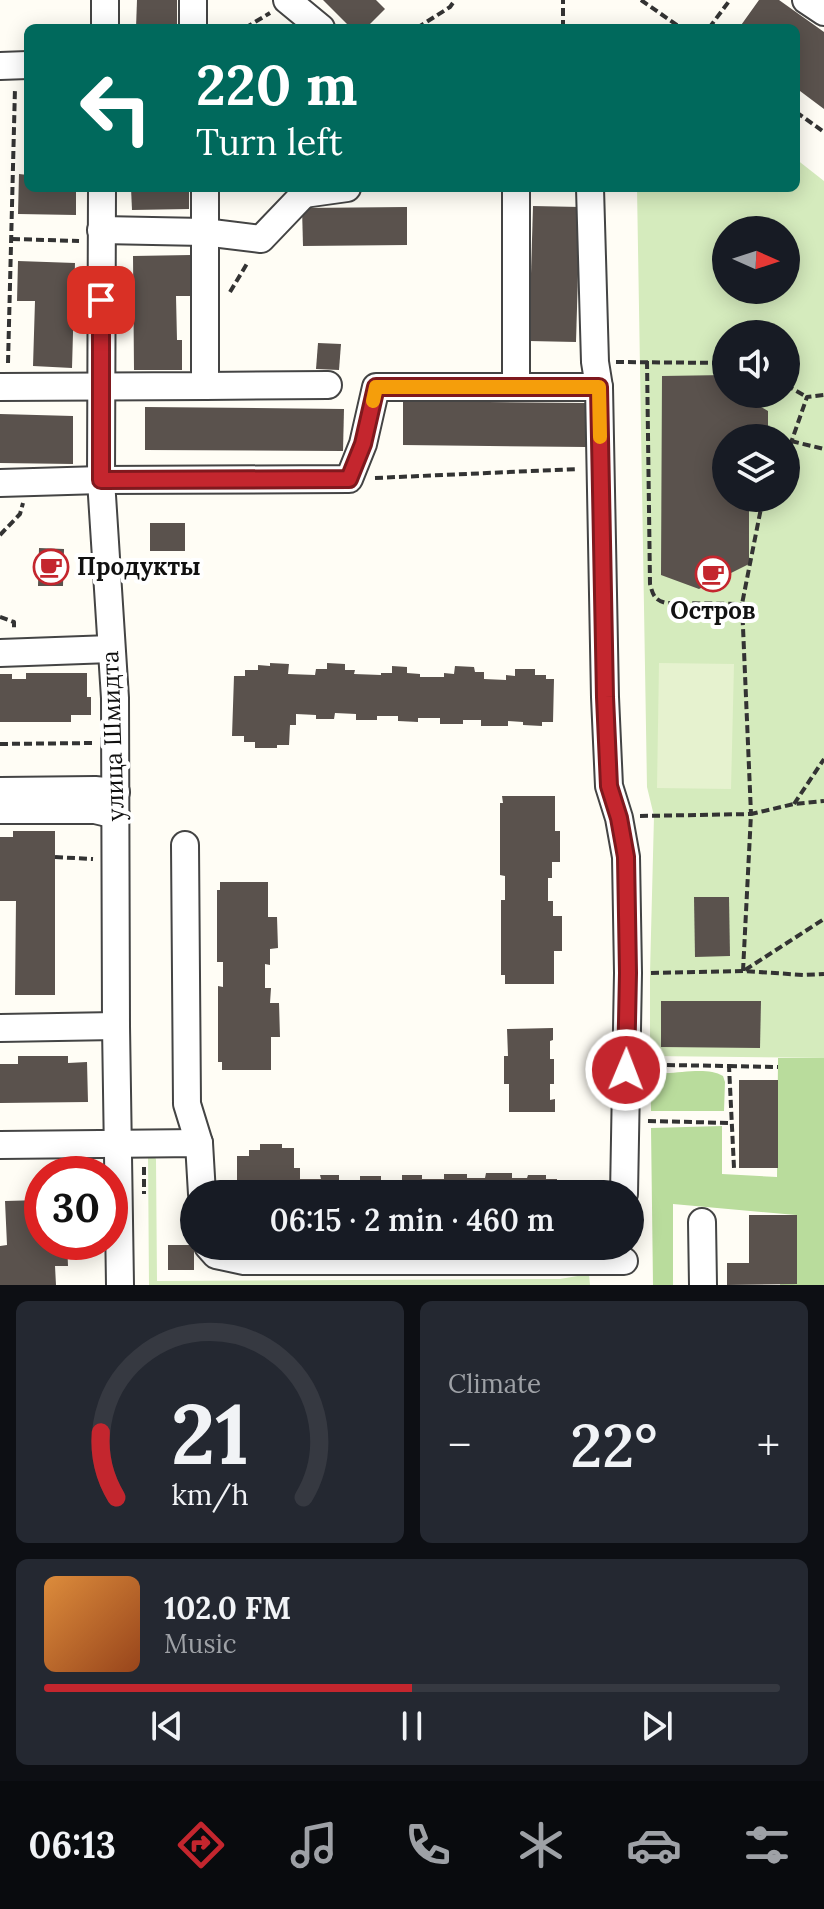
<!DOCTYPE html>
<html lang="en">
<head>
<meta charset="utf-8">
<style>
	body { margin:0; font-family:Lora,serif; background:#242831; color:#f1f3f6; height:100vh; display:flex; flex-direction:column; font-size:30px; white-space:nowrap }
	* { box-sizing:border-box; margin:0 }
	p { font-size:26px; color:#9ea1a6 }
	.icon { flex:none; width:44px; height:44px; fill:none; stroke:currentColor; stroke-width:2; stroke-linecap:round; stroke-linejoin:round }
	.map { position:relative; height:1285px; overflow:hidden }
	.details { display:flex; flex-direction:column; gap:16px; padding:16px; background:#0d0f14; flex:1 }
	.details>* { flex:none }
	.guide { position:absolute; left:24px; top:24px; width:776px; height:168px; border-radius:12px; box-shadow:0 4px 20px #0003; background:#00695c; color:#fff; overflow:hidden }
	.needle { width:52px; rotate:93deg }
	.fabs { position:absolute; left:712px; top:216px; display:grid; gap:16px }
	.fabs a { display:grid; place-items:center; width:88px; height:88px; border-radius:50%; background:#171b24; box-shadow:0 4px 20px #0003; font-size:40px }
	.speed { position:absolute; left:24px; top:1156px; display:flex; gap:16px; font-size:40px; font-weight:700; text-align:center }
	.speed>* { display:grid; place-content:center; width:104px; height:104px; border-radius:50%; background:#171b24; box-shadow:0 4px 20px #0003; line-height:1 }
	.speed .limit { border:12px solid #d22; background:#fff; color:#111 }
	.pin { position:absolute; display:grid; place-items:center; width:68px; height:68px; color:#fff; margin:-34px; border-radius:16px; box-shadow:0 4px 12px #0006 }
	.me { position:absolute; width:88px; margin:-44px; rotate:1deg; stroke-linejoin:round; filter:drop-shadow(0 0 6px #0008) }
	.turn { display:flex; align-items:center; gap:28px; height:168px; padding:0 40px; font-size:36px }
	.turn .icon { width:104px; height:104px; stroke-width:2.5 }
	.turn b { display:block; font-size:56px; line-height:68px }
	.big { font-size:60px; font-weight:600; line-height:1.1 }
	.details .card { flex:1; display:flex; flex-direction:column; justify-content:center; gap:12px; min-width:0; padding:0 28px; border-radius:12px; background:#242831 }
	.details .dial { align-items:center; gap:0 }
	.dial svg { height:208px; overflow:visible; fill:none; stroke:#363941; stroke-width:7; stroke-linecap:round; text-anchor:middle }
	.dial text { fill:#f1f3f6; stroke:none }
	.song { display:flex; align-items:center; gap:24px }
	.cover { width:96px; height:96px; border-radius:12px; background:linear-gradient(135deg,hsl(30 70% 55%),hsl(20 70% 35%)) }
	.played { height:8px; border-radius:4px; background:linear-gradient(90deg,#c4262e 50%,#363941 50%) }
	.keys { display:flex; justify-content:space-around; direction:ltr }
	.heat { display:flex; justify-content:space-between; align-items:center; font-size:44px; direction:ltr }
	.details .tiles { flex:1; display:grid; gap:16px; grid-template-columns:1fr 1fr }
	.card:last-child { grid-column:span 2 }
	.trip { position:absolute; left:180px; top:1180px; width:464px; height:80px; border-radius:40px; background:#171b24; box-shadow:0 4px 20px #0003; font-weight:600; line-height:80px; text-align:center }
	.dock { display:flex; height:128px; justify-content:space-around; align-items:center; background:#090b0e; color:#9ea1a6 }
	.dock .icon { width:56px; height:56px }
	.dock .on { color:#c4262e }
	.dock b { font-size:36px; color:#f1f3f6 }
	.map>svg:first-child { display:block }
	.green { fill:#d5ebbd; fill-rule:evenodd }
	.forest { fill:#b9dc9c }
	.pitch { fill:#e6f2cf }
	.building { fill:#5a524d }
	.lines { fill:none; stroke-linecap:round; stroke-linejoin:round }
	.minor-casing { stroke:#444; stroke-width:30 }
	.path { stroke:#333; stroke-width:4; stroke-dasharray:8 4; stroke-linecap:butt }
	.minor { stroke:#fff; stroke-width:26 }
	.route-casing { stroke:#7f191e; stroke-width:20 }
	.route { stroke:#c4262e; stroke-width:14 }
	.slow { stroke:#f59e0b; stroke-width:14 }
	.labels { text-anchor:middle; stroke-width:8; stroke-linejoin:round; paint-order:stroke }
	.poi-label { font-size:24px; font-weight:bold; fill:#111; stroke:#fff; text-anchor:start }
	.street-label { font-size:24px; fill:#111; stroke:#fff }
</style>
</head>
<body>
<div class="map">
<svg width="824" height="1285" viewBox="0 0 824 1285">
	<rect width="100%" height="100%" fill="#fffdf5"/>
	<g class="green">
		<path d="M796,159l28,22v877l-174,-2v-83l4,-157 -7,-29 -10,-599h159zM726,230h60v60h-60zM726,334h60v60h-60zM726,438h60v60h-60z"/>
		<polygon points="148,1155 154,1156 156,1159 157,1281 560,1279 589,1274 590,1285 149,1285"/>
	</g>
	<g class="forest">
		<path d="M650,1056h14l2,17c17,0 42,-6 57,3l2,6 -1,29h-73z"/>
		<polygon points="778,1058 824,1058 824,1285 780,1285 796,1215 673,1204 673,1285 653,1285 651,1128 722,1126 722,1174 777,1177"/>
	</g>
	<polygon class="pitch" points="659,663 734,664 731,789 657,788"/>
	<g class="building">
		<polygon points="137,0 177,0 177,28 136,28"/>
		<polygon points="323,0 376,0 385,9 366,28 351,28"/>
		<polygon points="759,0 779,0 824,32 824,109 796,88 796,28 739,28"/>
		<polygon points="19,174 28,175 28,188 76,188 76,215 18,214"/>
		<polygon points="131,188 189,188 189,209 132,210"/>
		<polygon points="533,206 580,207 576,342 529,341"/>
		<polygon points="407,207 407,245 303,246 302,208"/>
		<polygon points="191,255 192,296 176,296 177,340 182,340 182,370 134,370 133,256"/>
		<polygon points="18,261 75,263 72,368 33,366 35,301 17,301"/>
		<polygon points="318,343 341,344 339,370 316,369"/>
		<polygon points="726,375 726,394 749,394 749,400 768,411 768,438 726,438 726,498 749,498 749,564 699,589 661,575 662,376"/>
		<polygon points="403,401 587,403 586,447 403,445"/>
		<polygon points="145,407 344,409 343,451 145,450"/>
		<polygon points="0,414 73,416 73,464 0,463"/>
		<rect x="150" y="523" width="35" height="28"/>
		<polygon points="39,548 64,549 63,586 38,586"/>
		<polygon points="270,663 289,664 288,674 315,675 316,669 327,669 327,663 345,664 345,670 355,670 354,674 381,675 381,673 392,673 392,666 407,667 407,673 420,674 420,677 444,677 444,673 454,674 455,666 474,667 475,672 484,672 484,679 506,680 506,675 515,676 515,669 535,669 535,675 546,675 546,679 554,679 553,722 542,722 542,726 523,725 523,722 508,721 508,726 481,726 481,720 463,720 463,724 440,724 440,718 418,718 418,722 398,721 398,716 377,716 377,720 356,720 356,714 335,713 334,719 316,719 316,715 296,714 296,725 290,725 289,745 277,745 277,748 255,748 255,742 244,742 244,736 232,736 234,676 245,676 245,670 258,670 258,665 270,666"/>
		<polygon points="26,673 87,673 87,697 91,697 91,715 71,715 71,722 0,722 0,674 12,674 12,679 26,679"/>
		<polygon points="502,796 555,796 555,831 560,831 560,862 552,862 552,878 548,878 548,901 553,901 553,916 562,916 562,951 554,951 554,984 505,984 505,975 501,975 501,900 505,900 505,876 500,875 500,803 503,803"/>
		<polygon points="13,831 55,831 55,995 15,995 16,901 0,901 0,837 13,837"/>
		<polygon points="220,882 268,882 268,917 277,917 278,948 270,949 270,965 265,964 265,988 271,988 270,1003 279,1003 280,1037 271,1037 271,1070 222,1070 222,1062 218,1062 218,986 223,987 223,962 217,962 217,890 220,890"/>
		<polygon points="694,897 729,897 730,956 695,957"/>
		<polygon points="661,1001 761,1001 760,1048 661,1047"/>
		<polygon points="553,1028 553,1040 550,1041 550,1059 554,1059 554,1084 550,1084 550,1100 555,1099 555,1112 509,1112 509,1084 504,1084 504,1056 508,1056 507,1029"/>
		<polygon points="18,1056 68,1056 68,1063 87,1062 88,1102 0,1103 0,1064 18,1064"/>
		<rect x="739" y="1080" width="39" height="88"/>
		<polygon points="260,1144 282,1144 282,1148 294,1148 294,1168 300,1168 300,1179 321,1179 320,1175 339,1175 339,1181 360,1181 360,1176 381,1176 381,1180 402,1180 402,1175 422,1175 422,1179 444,1179 444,1174 467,1174 467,1178 485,1178 486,1173 512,1173 512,1178 527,1178 528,1175 546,1175 546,1179 557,1179 557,1194 237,1194 237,1156 249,1156 249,1150 260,1150"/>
		<polygon points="42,1200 42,1242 67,1242 68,1266 55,1266 56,1285 0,1285 0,1246 7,1245 5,1201"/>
		<polygon points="749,1215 797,1215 797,1284 727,1285 727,1263 749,1263"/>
		<rect x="168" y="1245" width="26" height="25"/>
	</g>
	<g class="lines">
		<g class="minor-casing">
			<g id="minor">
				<polyline points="193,0 193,28"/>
				<polyline points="287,0 321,28"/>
				<polyline points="806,0 824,12"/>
				<polyline points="105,28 105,0"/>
				<polyline points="0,66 28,65"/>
				<polyline points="102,188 101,480 115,698 116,1026 120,1285"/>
				<polyline points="590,188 595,362 599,387 605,697 609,786 619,818 626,857 628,973 624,1194"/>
				<polyline points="304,194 347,188"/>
				<polyline points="101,230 204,232 261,239 304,194 308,188"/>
				<polyline points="205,386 328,385"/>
				<polyline points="0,387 205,386 205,188"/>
				<polyline points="516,387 516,188"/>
				<polyline points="0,483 101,480 349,479 363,444 376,387 599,387"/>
				<polyline points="0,653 111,649"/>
				<polyline points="0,791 95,790 116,792"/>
				<polyline points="0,810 95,810 116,815"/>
				<polyline points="185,845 187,1104 199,1143"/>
				<polyline points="0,1028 116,1026"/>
				<polyline points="0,1145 199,1143 202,1194"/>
				<polyline points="702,1222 703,1285"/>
				<polyline points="208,1246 216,1255 244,1261 624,1261"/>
			</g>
		</g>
		<g class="path">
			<polyline points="641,0 681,28"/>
			<polyline points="245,28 270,13"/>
			<polyline points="417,28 450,7 455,0"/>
			<polyline points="563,28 563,0"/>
			<polyline points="709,28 730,0"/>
			<polyline points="796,112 824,132"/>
			<polyline points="12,239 79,241"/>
			<polyline points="230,292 248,262"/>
			<path d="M647,361l3,223c3,11 4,16 16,19l76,1"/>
			<polyline points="616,362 726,363"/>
			<polyline points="8,363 15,88"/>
			<polyline points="786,385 807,397"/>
			<polyline points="791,441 824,449"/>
			<polyline points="786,457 807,397 824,395"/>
			<polyline points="375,478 578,469"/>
			<polyline points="0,535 20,514 23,503"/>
			<polyline points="0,617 14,622 14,629"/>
			<polyline points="0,744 94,743"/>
			<polyline points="794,804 824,759"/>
			<polyline points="640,816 751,814 742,604 763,498"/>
			<polyline points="55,857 93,859"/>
			<polyline points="745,970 824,919"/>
			<polyline points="743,971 751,814 794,804 824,801"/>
			<polyline points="651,973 743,971 804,975 824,974"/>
			<polyline points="667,1065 729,1066 734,1168"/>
			<polyline points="729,1066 778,1067"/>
			<polyline points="648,1121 731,1123"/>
			<polyline points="144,1167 144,1194"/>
		</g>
		<use href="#minor" class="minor"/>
	</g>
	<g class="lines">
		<g class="route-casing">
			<polyline id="route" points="101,300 101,480 349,479 363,444 376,387 599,387 605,697 609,786 619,818 626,857 628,973 626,1070"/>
		</g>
		<use href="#route" class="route"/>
		<polyline class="slow" points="373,401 376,387 599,387 600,437"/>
	</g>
	<defs>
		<g id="cafe-ring" transform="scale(1.8)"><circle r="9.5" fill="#fff" stroke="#c4262e" stroke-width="1.5"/><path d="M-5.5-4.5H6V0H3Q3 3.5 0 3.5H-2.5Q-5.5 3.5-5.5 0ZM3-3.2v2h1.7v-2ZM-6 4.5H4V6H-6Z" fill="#c4262e"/></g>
	</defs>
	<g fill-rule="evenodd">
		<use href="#cafe-ring" x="51" y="567"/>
		<use href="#cafe-ring" x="713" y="574"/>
	</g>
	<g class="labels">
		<g class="poi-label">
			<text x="77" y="575">Продукты</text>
			<text x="713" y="619" text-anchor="middle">Остров</text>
		</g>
		<g class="street-label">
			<text transform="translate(113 736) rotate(-92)" y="8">улица Шмидта</text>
		</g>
	</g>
</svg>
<div class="fabs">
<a><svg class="needle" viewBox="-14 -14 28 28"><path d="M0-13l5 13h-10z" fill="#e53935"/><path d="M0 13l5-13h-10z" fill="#9ea1a6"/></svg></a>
<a><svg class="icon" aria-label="sound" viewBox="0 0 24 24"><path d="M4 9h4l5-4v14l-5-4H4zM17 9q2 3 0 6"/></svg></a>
<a><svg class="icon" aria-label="layers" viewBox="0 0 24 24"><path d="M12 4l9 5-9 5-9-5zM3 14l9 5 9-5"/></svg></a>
</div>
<div class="speed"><div class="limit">30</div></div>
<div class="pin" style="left:101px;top:300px;background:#d93025"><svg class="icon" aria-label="arrive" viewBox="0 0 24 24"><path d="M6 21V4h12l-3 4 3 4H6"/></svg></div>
<svg class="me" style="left:626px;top:1070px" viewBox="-20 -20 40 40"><circle r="17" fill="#c4262e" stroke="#fff" stroke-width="3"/><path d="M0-11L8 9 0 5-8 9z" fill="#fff"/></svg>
<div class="trip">06:15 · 2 min · 460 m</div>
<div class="guide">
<div class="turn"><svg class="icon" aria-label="left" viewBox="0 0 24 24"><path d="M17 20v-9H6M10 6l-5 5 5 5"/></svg><div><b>220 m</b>Turn left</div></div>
</div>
</div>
<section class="details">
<div class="tiles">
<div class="card dial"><svg viewBox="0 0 100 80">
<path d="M14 69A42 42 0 1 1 86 69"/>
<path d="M14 69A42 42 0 0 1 8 44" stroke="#c4262e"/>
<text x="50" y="56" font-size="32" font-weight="700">21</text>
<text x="50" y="72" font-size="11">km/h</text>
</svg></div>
<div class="card"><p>Climate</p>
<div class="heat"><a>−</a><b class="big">22°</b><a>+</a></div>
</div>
<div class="card">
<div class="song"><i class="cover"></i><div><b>102.0 FM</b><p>Music</p></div></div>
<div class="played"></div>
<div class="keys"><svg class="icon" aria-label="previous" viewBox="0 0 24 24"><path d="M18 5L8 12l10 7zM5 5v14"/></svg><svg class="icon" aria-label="pause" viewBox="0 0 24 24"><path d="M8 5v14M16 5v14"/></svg><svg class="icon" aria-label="next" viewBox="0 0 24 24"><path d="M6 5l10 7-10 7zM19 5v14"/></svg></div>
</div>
</div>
</section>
<nav class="dock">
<b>06:13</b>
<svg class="icon on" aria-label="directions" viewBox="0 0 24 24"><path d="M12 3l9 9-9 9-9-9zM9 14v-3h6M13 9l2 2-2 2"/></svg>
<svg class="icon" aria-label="music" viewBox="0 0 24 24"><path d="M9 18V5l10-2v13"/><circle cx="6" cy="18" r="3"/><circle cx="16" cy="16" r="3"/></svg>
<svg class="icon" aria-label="phone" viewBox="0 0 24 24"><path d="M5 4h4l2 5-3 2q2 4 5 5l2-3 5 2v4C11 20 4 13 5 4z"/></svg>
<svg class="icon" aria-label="climate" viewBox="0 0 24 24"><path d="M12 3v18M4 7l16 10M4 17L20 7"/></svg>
<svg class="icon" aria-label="car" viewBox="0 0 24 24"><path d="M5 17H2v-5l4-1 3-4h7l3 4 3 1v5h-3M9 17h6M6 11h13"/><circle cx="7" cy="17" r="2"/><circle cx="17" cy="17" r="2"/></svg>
<svg class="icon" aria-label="filters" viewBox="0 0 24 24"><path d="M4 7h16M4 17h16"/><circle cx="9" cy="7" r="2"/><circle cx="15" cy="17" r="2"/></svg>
</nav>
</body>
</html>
